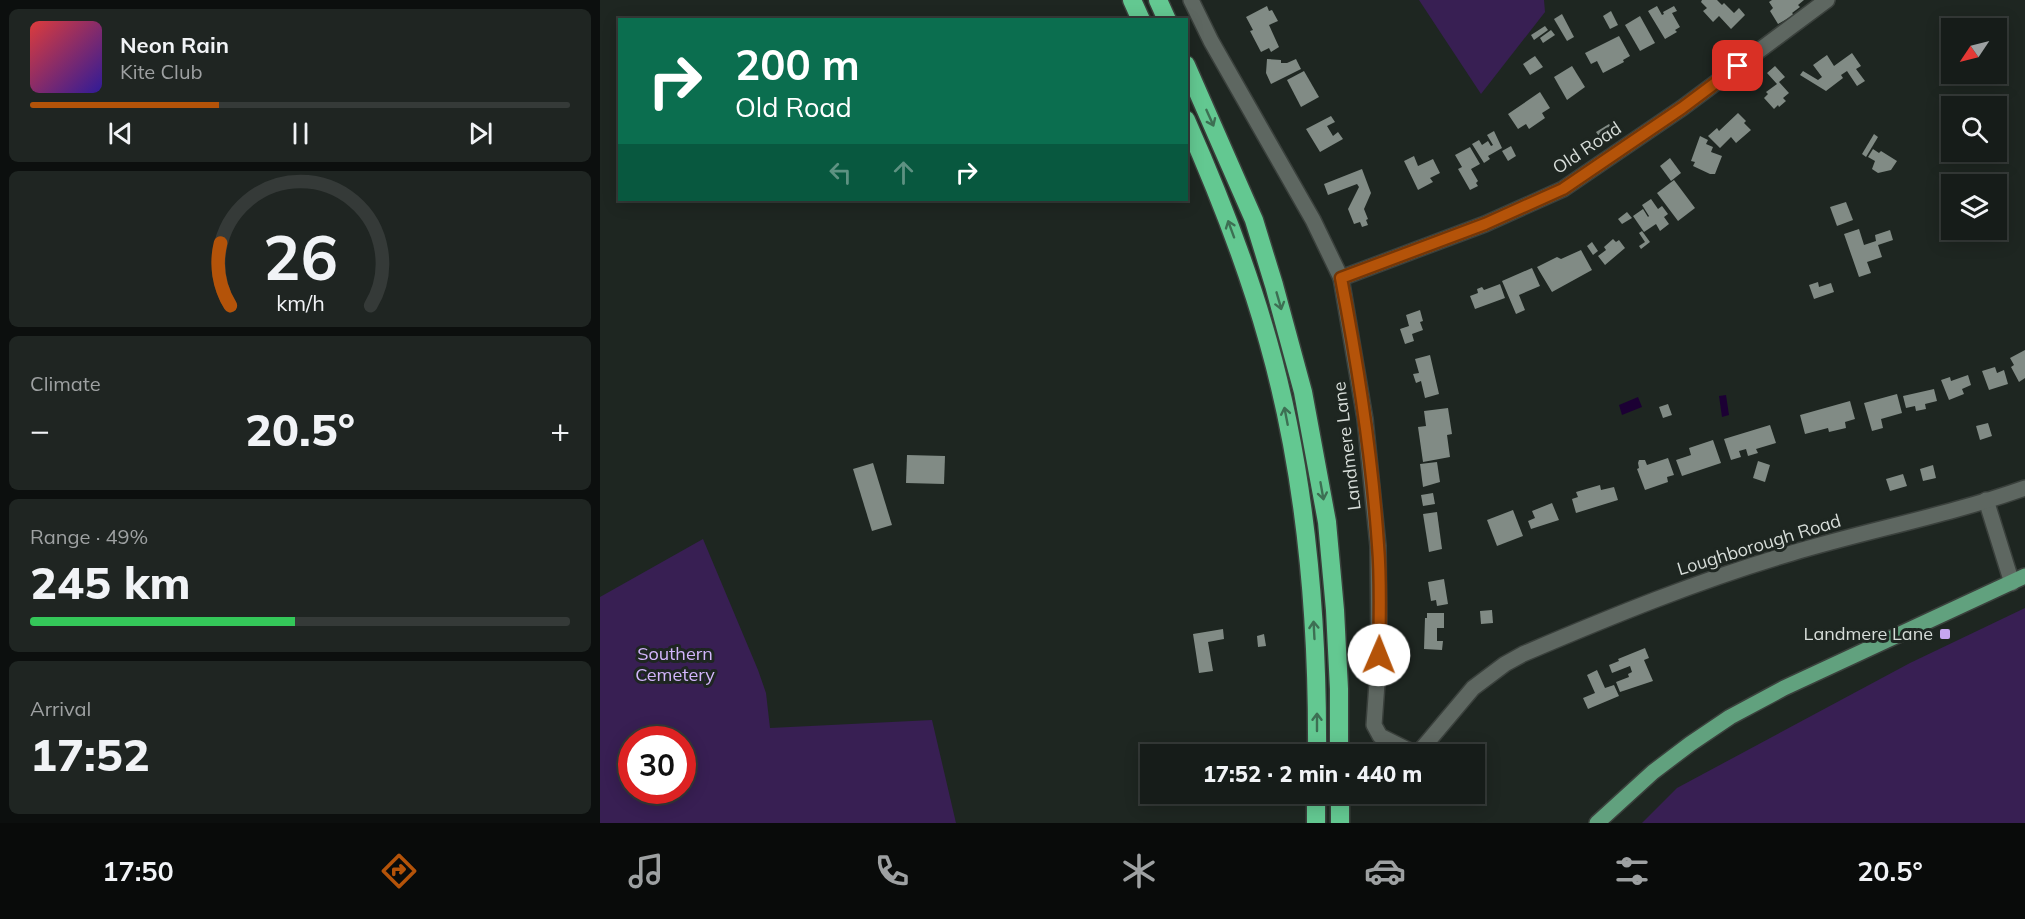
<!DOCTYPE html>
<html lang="en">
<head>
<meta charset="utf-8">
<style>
	body { margin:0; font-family:Mulish,sans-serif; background:#1f2522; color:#f1f3f6; height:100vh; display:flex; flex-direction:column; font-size:22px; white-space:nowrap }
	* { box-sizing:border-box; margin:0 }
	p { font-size:20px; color:#9ea1a2 }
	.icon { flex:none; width:33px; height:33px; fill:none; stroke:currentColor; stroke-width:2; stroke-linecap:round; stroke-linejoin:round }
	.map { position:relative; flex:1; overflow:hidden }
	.sheet { display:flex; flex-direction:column; gap:9px; padding:9px; background:#0c0f0e; width:600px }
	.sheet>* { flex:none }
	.banner { position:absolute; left:18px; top:18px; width:570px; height:183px; border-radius:0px; box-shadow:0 3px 15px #0003,0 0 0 2px #353a38; background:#0b6e4f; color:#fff; overflow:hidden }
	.needle { width:39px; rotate:235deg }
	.controls { position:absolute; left:1341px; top:18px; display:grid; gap:12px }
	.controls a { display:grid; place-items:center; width:66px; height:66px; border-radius:0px; background:#161c19; box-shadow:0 3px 15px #0003,0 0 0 2px #353a38; font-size:30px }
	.speed { position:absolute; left:18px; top:726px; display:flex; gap:12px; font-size:30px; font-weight:700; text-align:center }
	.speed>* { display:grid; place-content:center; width:78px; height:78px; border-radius:50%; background:#161c19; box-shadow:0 3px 15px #0003,0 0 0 2px #353a38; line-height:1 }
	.speed .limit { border:9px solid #d22; background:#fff; color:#111 }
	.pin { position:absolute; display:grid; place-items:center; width:51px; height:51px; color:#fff; margin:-26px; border-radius:12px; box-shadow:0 3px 9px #0006 }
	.me { position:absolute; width:66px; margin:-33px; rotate:1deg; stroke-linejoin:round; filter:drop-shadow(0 0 4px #0008) }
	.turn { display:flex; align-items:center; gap:21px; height:126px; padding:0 18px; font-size:27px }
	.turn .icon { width:78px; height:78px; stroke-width:2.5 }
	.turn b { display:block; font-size:42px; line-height:51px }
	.lanes { display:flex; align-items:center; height:57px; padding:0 18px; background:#0003; justify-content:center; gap:30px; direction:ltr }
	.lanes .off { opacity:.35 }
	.big { font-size:45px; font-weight:800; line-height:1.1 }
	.sheet .widget { flex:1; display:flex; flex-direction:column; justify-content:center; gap:9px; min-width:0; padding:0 21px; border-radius:9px; background:#1f2522 }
	.sheet .dial { align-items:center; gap:0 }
	.dial svg { height:156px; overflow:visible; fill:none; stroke:#353a38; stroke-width:7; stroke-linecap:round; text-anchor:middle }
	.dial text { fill:#f1f3f6; stroke:none }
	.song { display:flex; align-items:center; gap:18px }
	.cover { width:72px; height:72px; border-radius:9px; background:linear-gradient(135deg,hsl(0 70% 55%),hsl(250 70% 35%)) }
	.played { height:6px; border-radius:3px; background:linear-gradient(90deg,#b45309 35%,#353a38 35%) }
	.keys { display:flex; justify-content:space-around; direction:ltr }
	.heat { display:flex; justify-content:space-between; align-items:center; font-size:33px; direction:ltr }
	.charge { height:9px; border-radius:4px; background:linear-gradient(90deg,#34c759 49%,#353a38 0) }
	.trip { position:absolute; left:540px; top:744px; width:345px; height:60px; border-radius:0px; background:#161c19; box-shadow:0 3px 15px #0003,0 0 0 2px #353a38; font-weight:800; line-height:60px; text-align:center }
	.tabs { display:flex; height:96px; justify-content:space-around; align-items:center; background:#090b0a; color:#9ea1a2 }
	.tabs .icon { width:42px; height:42px }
	.tabs .current { color:#b45309 }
	.tabs b { font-size:27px; color:#f1f3f6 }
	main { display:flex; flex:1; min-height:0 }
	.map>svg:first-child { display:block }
	.green { fill:#381f53; fill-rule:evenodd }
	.water { fill:#1c0034 }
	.building { fill:#818b85 }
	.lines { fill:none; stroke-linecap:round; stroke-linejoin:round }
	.street-casing { stroke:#3a403c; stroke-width:18 }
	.primary-casing { stroke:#3a403c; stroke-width:18 }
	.highway-casing { stroke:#3a403c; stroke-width:21 }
	.street { stroke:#5e6761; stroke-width:15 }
	.primary { stroke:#61a17e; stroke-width:15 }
	.highway { stroke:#63c891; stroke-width:18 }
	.oneway { stroke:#3d6f53 }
	.route-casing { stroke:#753606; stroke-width:15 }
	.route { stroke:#b45309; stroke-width:10 }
	.poi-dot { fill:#c6a6f0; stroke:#1e2621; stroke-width:2 }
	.labels { text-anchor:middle; stroke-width:6; stroke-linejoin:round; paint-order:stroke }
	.street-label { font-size:18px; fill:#d7ddd9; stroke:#1e2621 }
	.poi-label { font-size:18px; fill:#d7ddd9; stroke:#1e2621; text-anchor:end }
	.park-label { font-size:18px; fill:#d3b6fc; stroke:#1e2621 }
</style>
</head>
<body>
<main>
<section class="sheet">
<div class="widget">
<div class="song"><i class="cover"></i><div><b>Neon Rain</b><p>Kite Club</p></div></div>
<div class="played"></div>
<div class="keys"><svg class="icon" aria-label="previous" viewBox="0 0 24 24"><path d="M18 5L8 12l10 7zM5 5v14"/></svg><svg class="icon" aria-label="pause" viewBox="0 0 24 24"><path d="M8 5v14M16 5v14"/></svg><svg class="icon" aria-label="next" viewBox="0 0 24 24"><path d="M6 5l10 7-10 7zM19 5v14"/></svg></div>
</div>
<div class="widget dial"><svg viewBox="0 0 100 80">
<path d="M14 69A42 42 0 1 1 86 69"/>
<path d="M14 69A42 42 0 0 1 9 37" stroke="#b45309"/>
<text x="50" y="56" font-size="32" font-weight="700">26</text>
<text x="50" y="72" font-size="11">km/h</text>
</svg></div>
<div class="widget"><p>Climate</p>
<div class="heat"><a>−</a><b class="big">20.5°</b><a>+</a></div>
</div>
<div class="widget"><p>Range · 49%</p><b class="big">245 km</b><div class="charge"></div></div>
<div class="widget"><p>Arrival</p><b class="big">17:52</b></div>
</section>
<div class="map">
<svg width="1425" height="823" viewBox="0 0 1425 823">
	<rect width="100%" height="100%" fill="#1e2621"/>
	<g class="green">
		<polygon points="819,0 944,0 945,12 881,94"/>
		<path d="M103,539l55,131 8,23 4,35 162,-8 24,103h-356v-226zM32,740h50v50h-50z"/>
		<polygon points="1425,608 1425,823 1042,823 1077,788 1310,663"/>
	</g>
	<g class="water">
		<polygon points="1126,395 1129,415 1122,417 1119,396"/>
		<polygon points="1038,397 1042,407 1022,415 1019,405"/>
	</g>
	<g class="building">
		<polygon points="1102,0 1117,0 1122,5 1124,3 1134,13 1139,8 1145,15 1131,29 1119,16 1113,22 1103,11 1107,8 1101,2"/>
		<polygon points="1172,0 1204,0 1198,5 1200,7 1192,13 1194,15 1178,24 1170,11 1173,8 1169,2"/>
		<polygon points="667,6 669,11 672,10 678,21 669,25 679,47 671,52 669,48 661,52 650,31 653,30 646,17"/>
		<polygon points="1057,6 1062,15 1064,14 1063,12 1074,6 1077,11 1072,13 1080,27 1075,30 1077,32 1065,39 1048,11"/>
		<polygon points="1011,11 1018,25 1010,29 1003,16"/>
		<polygon points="962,14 974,37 967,41 954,19"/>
		<polygon points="1040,16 1055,43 1040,51 1025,25"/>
		<polygon points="945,26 948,30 934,40 931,35"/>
		<polygon points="951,30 955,35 943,43 940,38"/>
		<polygon points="1019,36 1030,56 1023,60 1024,62 1003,73 997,61 991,64 985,53"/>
		<polygon points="1125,51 1132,60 1123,66 1117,58"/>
		<polygon points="1252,53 1261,66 1256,69 1265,81 1257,86 1247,71 1241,75 1243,78 1226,91 1200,75 1203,71 1218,80 1222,77 1213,65 1227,55 1234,66"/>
		<polygon points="935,56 943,67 930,75 923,64"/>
		<polygon points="667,59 681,60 681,63 687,63 696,59 701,69 671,84 666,73"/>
		<polygon points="972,66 985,87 967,100 954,77"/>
		<polygon points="1175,66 1185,77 1179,82 1189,93 1183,98 1186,101 1179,107 1178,105 1174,109 1164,98 1168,94 1166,92 1177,84 1167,73"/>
		<polygon points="704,71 719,97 701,107 687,80"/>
		<polygon points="940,92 950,108 942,113 945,118 929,129 926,124 918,129 908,114"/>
		<polygon points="1138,113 1146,121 1144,123 1151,130 1136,143 1131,137 1120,148 1108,136 1117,128 1119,131"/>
		<polygon points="731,116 735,122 727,126 733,136 738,132 743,139 720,152 706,129"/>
		<polygon points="1009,124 1017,136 1004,144 996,132"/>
		<polygon points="894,131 902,148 888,156 890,159 884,163 872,144 879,140 882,145 888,141 891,146 893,145 887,135"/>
		<polygon points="1274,134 1278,137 1266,157 1262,154"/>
		<polygon points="1100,136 1108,140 1106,144 1113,147 1111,152 1122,156 1115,174 1110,174 1093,166 1095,162 1091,161"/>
		<polygon points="911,146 916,156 908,161 902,151"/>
		<polygon points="870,147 880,164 871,169 878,181 876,183 878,186 870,190 858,169 862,167 855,155"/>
		<polygon points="1273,149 1279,153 1281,151 1297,161 1291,170 1278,173 1272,169 1275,161 1268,157"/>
		<polygon points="814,156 818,166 833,159 840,173 830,178 833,182 818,190 804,161"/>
		<polygon points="1070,158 1081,173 1071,181 1060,166"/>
		<polygon points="762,169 771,193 764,209 768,219 766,220 768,225 762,227 760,222 754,224 748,209 759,187 757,184 728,195 724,184"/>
		<polygon points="1074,180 1095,208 1078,221 1057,193"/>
		<polygon points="1051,199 1058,209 1062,206 1068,214 1064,217 1069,224 1060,231 1056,224 1044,232 1033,216 1043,209 1048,217 1049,216 1042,205"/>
		<polygon points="1246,202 1253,220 1237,226 1230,207"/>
		<polygon points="1027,212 1032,218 1022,224 1018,219"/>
		<polygon points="1259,229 1264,245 1276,241 1275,235 1290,230 1293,240 1278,245 1282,257 1267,262 1271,273 1259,277 1244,234"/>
		<polygon points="1042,231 1050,242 1041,249 1039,246 1045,242 1039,233"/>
		<polygon points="1013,239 1016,242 1019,240 1025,248 1005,265 998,256 1006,250 1004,247"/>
		<polygon points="992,242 998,251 993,255 987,246"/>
		<polygon points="981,250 992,270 952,292 937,267 957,257 961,259"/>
		<polygon points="932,268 940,286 919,295 925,310 916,314 902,281"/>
		<polygon points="1218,282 1219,287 1231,283 1234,292 1214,299 1209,285"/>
		<polygon points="900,284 905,298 875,309 870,296 878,293 877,289 882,287 884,290"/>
		<polygon points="820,310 823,321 820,322 823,330 812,334 814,341 805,344 800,329 809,326 806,315"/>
		<polygon points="1425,350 1425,378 1419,382 1411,367 1414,365 1410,358"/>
		<polygon points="830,355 839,394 825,398 821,381 816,383 813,374 819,373 815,359"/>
		<polygon points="1395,367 1397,373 1404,370 1408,384 1389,390 1382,371"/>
		<polygon points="1368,375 1371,385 1362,389 1364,394 1349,400 1341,380 1350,377 1351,381"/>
		<polygon points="1334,389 1337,401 1325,404 1326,409 1316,411 1315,406 1306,408 1303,396"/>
		<polygon points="1297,394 1302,413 1281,419 1283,428 1272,431 1264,403"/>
		<polygon points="1250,401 1255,419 1245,422 1246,428 1229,432 1228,428 1205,434 1200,415"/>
		<polygon points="1068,404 1072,415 1063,418 1059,407"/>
		<polygon points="848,408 852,434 847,435 850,457 823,462 818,427 826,426 824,411"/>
		<polygon points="1388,423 1392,436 1380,440 1376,426"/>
		<polygon points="1170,425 1176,443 1156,449 1158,453 1148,456 1146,449 1139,451 1141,457 1131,460 1124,439"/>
		<polygon points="1113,440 1121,463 1082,476 1076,460 1091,455 1089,448"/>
		<polygon points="307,455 345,456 344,484 306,483"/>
		<polygon points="1068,458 1074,475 1067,477 1068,482 1045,490 1037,469 1039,468 1038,463 1039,460 1045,460 1047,465"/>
		<polygon points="1158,461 1170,465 1165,482 1153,478"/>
		<polygon points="837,462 840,482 823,487 820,464"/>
		<polygon points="273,463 292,525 272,531 253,469"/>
		<polygon points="1333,465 1336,478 1323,481 1320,469"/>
		<polygon points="1303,474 1307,486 1290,491 1286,479"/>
		<polygon points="1000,485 1001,490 1014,487 1018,500 976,513 972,499 978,497 976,492"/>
		<polygon points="833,493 835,504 823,506 821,495"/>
		<polygon points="952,503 959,520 931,529 928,521 935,518 932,511"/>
		<polygon points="913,510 923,536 897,546 887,520"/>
		<polygon points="837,512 842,549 829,552 823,514"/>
		<polygon points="844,579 848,604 837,606 836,600 831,601 828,582"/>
		<polygon points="892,610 893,623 881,624 880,611"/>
		<polygon points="827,613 844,613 844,628 837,628 837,641 843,641 842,650 824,649 825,618 827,618"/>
		<polygon points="623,629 624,639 608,642 613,671 599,673 593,634"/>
		<polygon points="664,634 666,646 658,647 657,636"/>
		<polygon points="1045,648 1049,658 1044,660 1053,681 1020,692 1016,682 1029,677 1028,674 1032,672 1030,666 1012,673 1009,665 1019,661 1018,659"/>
		<polygon points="997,670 1005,688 1014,685 1019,696 988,709 983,698 995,693 987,675"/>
	</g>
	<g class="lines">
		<g class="street-casing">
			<g id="street">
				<polyline points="591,0 611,41 713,220 741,278 765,419 778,546 779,655 774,725 780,736 810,751 820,751 819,754"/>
				<polyline points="741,278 885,224 963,189 1082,108 1227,0"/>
				<polyline points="1386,500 1412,583"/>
				<path d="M820,751l53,-63 32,-24 18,-10c89,-38 177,-74 269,-101 77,-23 157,-38 233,-65"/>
			</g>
		</g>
		<g class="primary-casing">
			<polyline id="primary" points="997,823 1053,772 1090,744 1130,717 1184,688 1425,576"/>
		</g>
		<g class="highway-casing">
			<g id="highway">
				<polyline points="532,0 541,20"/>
				<polyline points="558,0 567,20"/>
				<polyline points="586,65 654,220 674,285 703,392 727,522 735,610 739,689 739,754"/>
				<path d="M586,120c32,72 61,146 82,221 38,134 50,275 49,413"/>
				<polyline points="740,794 740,823"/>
				<polyline points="716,823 716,794"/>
			</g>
		</g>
		<use href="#street" class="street"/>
		<use href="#primary" class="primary"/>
		<use href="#highway" class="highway"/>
	</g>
	<defs><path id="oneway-shaft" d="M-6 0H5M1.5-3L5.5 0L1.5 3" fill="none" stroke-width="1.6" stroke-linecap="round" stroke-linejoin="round" transform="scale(1.5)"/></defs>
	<g class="oneway">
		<use href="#oneway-shaft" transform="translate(610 118) rotate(66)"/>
		<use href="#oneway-shaft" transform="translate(631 229) rotate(-110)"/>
		<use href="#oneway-shaft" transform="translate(679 301) rotate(74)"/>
		<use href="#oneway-shaft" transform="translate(686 416) rotate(-101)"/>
		<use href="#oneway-shaft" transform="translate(722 491) rotate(80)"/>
		<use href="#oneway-shaft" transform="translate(714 630) rotate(-93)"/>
		<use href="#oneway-shaft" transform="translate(717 722) rotate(-90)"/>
	</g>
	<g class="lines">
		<g class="route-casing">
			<path id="route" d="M779,655c1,-37 2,-74 -1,-110 -6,-90 -20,-179 -37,-267l144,-54 78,-35 119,-81 56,-42"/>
		</g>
		<use href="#route" class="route"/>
	</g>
	<rect class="poi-dot" x="1339" y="628" width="12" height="12" rx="3"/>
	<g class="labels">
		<g class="street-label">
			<text transform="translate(987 148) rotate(-34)" y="6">Old Road</text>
			<text transform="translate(747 446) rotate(-97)" y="6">Landmere Lane</text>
			<text transform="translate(1159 545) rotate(-17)" y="6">Loughborough Road</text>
		</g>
		<g class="poi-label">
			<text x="1333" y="640">Landmere Lane</text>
		</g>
		<g class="park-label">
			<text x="75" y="660">Southern<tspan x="75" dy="21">Cemetery</tspan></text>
		</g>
	</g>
</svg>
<div class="controls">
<a><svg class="needle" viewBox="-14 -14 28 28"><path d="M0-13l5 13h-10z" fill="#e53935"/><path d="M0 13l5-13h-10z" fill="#9ea1a2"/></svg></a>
<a><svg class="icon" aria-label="search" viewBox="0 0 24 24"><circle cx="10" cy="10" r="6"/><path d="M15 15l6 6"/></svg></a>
<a><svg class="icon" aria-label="layers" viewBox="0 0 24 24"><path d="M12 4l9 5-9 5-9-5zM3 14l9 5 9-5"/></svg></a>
</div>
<div class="speed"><div class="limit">30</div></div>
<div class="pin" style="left:1138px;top:66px;background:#d93025"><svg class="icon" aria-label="arrive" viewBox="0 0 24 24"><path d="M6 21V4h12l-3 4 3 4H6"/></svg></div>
<svg class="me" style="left:779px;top:655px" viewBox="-20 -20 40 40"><circle r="19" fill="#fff"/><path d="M0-13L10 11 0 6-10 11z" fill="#b45309"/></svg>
<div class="trip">17:52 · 2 min · 440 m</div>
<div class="banner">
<div class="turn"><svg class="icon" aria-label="right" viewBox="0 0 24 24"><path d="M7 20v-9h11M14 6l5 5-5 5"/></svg><div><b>200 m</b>Old Road</div></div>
<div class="lanes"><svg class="icon off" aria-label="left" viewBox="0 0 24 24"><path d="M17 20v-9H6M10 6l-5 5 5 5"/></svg><svg class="icon off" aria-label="ahead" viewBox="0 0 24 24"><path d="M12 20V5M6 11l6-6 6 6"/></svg><svg class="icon" aria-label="right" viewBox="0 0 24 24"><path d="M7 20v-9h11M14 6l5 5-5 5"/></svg></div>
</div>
</div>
</main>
<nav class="tabs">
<b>17:50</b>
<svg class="icon current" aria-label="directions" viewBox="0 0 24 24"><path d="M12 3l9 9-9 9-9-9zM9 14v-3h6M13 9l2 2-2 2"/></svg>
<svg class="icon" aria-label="music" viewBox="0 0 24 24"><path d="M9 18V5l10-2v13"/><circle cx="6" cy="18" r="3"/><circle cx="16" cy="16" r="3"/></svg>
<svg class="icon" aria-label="phone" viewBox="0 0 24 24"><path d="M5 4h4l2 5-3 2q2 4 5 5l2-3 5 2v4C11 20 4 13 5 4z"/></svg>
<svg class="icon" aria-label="climate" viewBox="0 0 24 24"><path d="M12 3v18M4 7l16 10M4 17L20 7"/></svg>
<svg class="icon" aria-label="car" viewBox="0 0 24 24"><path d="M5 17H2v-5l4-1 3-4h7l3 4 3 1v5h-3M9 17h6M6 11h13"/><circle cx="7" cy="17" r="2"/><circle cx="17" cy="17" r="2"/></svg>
<svg class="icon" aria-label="filters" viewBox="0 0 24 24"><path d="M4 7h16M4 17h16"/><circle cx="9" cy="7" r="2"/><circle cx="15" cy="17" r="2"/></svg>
<b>20.5°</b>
</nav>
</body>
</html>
